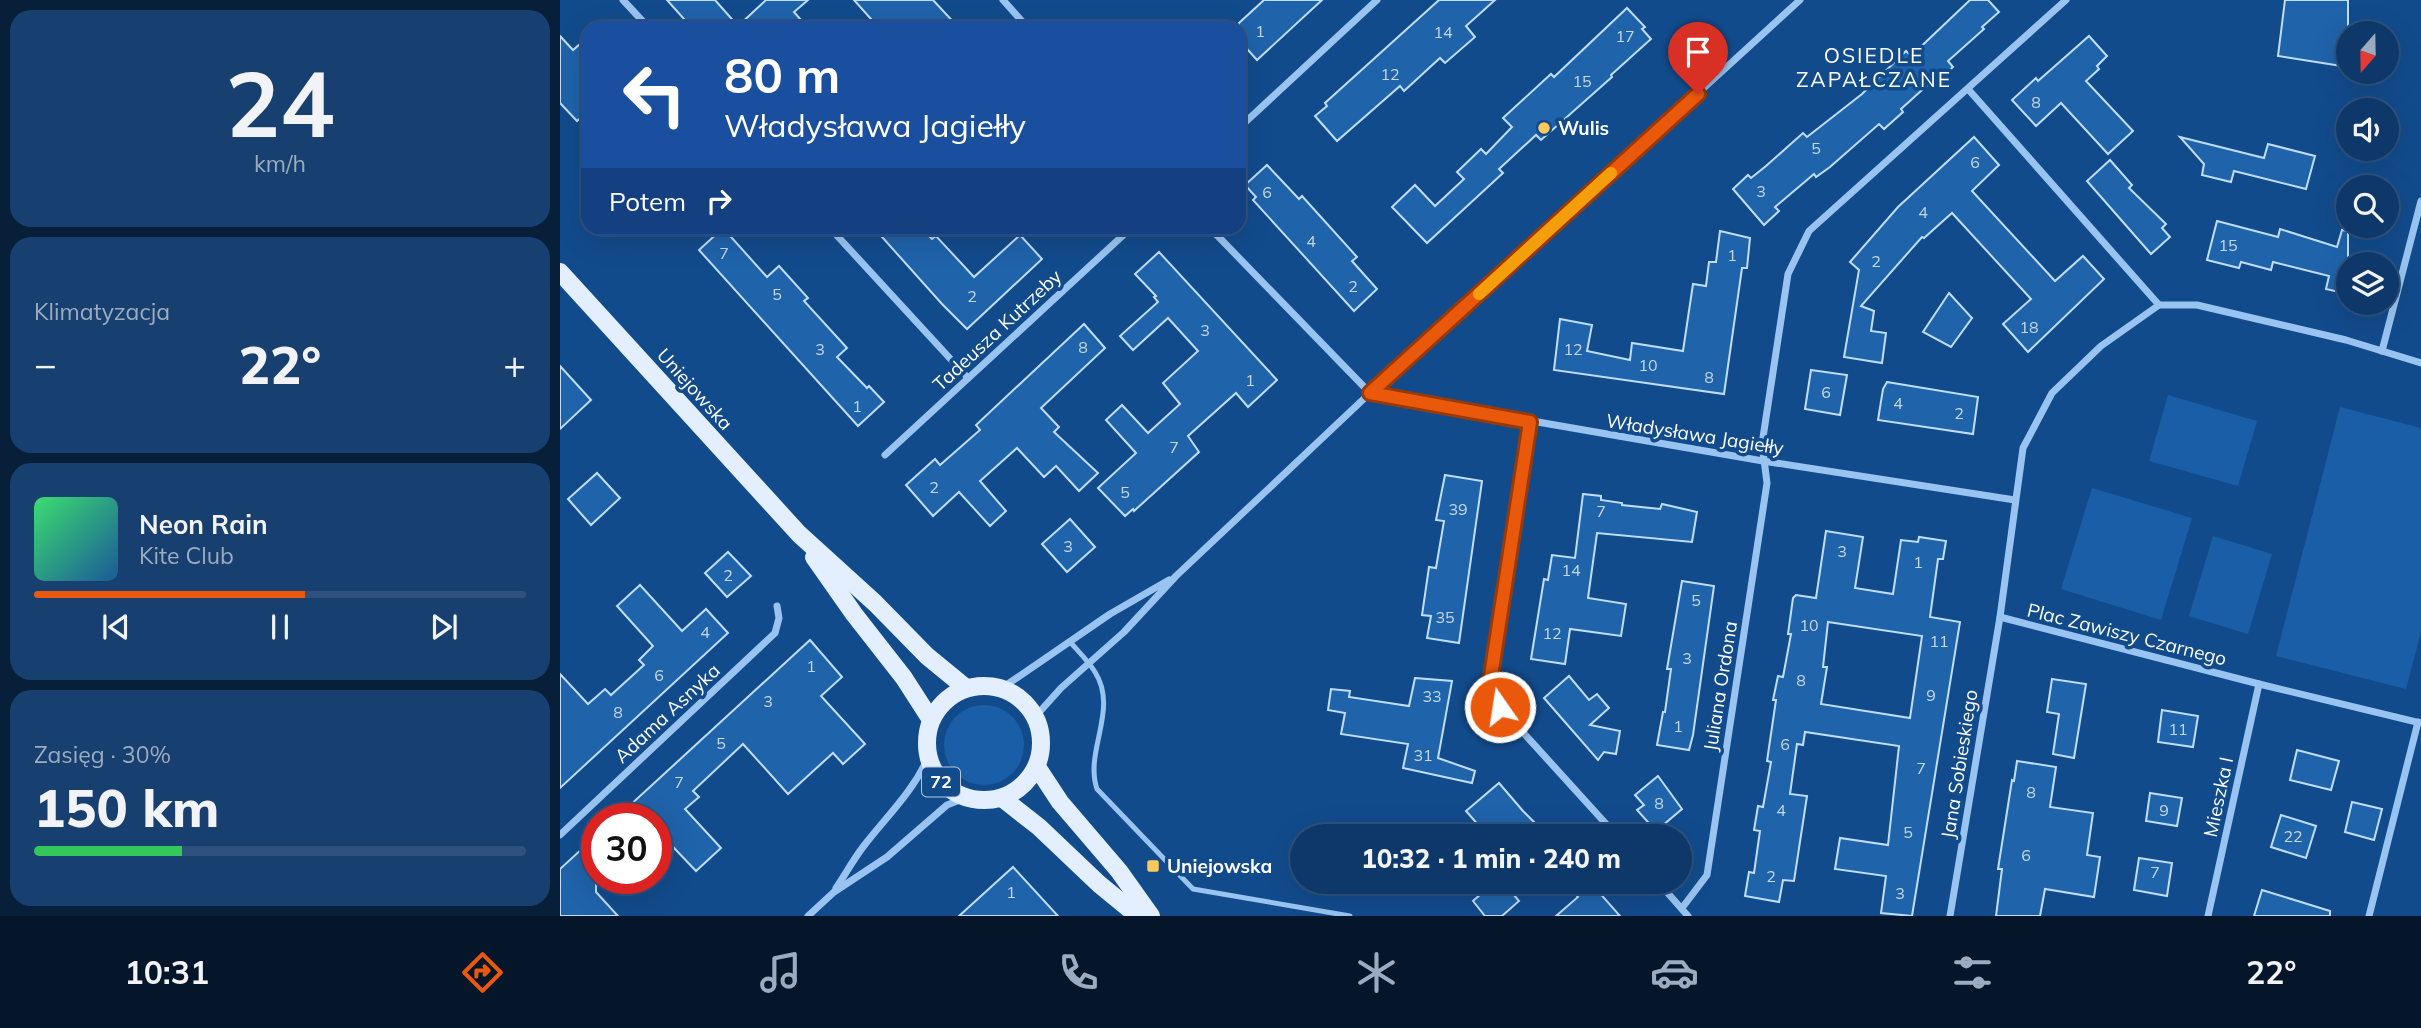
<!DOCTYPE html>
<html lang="pl">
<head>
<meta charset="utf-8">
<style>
	body { margin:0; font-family:Mulish,sans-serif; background:#173f6f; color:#f1f3f6; height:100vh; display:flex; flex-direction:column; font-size:26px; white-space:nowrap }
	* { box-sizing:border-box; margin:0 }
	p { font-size:23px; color:#9bacc0 }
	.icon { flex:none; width:38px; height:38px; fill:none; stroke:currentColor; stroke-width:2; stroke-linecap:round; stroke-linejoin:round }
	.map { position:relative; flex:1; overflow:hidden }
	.sheet { display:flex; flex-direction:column; gap:10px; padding:10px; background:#081f3a; width:560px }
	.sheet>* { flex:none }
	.top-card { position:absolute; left:21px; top:21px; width:665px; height:214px; border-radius:21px; box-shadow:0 7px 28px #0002,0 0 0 2px #2e527d; background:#1a4fa0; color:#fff; overflow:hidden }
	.needle { width:46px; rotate:200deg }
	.tools { position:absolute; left:1776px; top:21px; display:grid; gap:14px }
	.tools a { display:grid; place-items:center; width:63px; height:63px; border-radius:50%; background:#0e3869; box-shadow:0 7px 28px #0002,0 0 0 2px #2e527d; font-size:35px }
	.speed { position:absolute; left:21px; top:803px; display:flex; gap:14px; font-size:35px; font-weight:700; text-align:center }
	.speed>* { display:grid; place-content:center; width:91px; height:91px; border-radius:50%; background:#0e3869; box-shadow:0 7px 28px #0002,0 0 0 2px #2e527d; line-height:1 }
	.speed .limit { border:10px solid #d22; background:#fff; color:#111 }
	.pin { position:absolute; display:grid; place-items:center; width:60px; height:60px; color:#fff; margin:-72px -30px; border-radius:50% 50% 50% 0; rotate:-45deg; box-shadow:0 0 7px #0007 }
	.pin .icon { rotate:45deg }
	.me { position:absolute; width:77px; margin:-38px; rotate:347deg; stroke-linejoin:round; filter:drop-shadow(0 0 5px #0008) }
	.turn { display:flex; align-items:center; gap:24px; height:147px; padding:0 28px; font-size:32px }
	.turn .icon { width:91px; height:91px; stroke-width:2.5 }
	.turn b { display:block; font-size:49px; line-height:60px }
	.then { display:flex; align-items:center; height:66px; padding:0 28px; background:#0003; gap:14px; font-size:26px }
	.big { font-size:52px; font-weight:800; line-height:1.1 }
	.sheet .card { flex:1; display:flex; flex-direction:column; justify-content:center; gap:10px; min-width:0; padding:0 24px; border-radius:21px; background:#173f6f }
	.sheet .dial { align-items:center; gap:0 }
	.dial b { font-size:91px; line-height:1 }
	.song { display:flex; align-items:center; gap:21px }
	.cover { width:84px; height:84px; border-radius:10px; background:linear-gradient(135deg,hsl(140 70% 55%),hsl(210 70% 35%)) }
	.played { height:7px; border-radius:4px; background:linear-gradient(90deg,#ea580c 55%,#2e527d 55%) }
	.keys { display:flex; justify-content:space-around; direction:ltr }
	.heat { display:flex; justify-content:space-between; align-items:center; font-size:38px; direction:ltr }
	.charge { height:10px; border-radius:5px; background:linear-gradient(90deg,#34c759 30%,#2e527d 0) }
	.trip { position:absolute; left:730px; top:824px; width:402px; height:70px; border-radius:35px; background:#0e3869; box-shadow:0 7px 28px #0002,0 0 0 2px #2e527d; font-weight:800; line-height:70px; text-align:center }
	.tab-bar { display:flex; height:112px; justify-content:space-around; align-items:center; background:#06162a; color:#9bacc0 }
	.tab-bar .icon { width:49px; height:49px }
	.tab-bar .selected { color:#ea580c }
	.tab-bar b { font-size:32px; color:#f1f3f6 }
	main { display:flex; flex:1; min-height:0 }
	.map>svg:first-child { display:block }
	.green { fill:#195ea6 }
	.building { fill:#1f63ab; stroke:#c0defc; stroke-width:2; fill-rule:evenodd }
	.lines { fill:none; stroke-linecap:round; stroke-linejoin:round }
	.service { stroke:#99c4f1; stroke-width:5 }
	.minor { stroke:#99c4f1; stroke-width:7 }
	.primary { stroke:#e3efff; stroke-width:18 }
	.route-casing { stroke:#983908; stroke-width:18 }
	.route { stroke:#ea580c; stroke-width:12 }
	.slow { stroke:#f59e0b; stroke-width:12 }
	.poi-dot { fill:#ffc959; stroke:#124b8c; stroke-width:2.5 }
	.labels { text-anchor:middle; stroke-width:7; stroke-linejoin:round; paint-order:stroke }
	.number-label { font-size:16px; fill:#c7d8ea }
	.shield { fill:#124b8c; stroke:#b8c9dc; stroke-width:2 }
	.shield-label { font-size:18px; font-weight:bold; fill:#fff }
	.poi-label { font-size:19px; font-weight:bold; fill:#fff; stroke:#124b8c; text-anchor:start }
	.street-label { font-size:19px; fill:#fff; stroke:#124b8c }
	.neighbourhood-label { font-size:21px; letter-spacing:2px; fill:#fff; stroke:#124b8c }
</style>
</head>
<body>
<main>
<section class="sheet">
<div class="card dial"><b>24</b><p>km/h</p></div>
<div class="card"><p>Klimatyzacja</p>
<div class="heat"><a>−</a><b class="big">22°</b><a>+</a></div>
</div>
<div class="card">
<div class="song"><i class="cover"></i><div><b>Neon Rain</b><p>Kite Club</p></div></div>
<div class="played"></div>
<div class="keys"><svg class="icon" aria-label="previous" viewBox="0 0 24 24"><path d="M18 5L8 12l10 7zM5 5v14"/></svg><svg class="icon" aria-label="pause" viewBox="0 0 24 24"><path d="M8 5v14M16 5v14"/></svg><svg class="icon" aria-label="next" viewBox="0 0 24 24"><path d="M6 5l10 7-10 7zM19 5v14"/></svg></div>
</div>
<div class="card"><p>Zasięg · 30%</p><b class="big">150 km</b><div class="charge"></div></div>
</section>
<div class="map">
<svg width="1861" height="916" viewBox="0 0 1861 916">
	<rect width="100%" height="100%" fill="#124b8c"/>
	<g class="green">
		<polygon points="1608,395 1697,421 1678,486 1589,461"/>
		<polygon points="1780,407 1861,428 1861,632 1846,689 1716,656"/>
		<polygon points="1532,488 1632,518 1601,620 1501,589"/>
		<polygon points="1653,536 1712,554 1688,634 1629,616"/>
		<circle cx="424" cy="745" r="40"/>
	</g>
	<g class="building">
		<polygon points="107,0 155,0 178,26 206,0 248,0 234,12 248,28 132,28"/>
		<polygon points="294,0 373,0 399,28 319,28"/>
		<polygon points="704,0 762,0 697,60 679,40 679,23"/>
		<polygon points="879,0 935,0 906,26 915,37 885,63 880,58 844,91 840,86 777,141 755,116 767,106 765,103"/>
		<polygon points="1410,0 1428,0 1439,12 1422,27 1424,29 1388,61 1393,67 1375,83 1372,81 1341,109 1343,112 1324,129 1319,124 1270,167 1256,177 1254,174 1215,207 1219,211 1204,225 1173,189 1188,175 1191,178 1206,166 1243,133 1247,137 1302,94 1346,51 1351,56"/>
		<polygon points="1725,0 1788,0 1788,67 1718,56"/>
		<polygon points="1067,8 1085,27 1082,29 1091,39 1051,75 1052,77 981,140 976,135 939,169 943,173 867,243 832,207 855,185 875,206 904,179 897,172 921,149 926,154 952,127 943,118 991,74 994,77"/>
		<polygon points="0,36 13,50 28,37 28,111 17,121 0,103"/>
		<polygon points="1529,36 1547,56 1537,66 1539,69 1526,81 1573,131 1548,154 1501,103 1476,126 1452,100 1476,78 1478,81"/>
		<polygon points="1414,137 1439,165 1412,191 1495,281 1523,256 1544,279 1468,352 1443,324 1471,299 1392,213 1364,238 1362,237 1301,306 1314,311 1311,331 1326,333 1322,363 1284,357 1299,270 1290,262 1338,207"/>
		<polygon points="1620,137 1704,158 1708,144 1755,156 1746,189 1674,171 1671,182 1642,175 1644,164"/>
		<polygon points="1550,160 1572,185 1569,188 1606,224 1602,228 1610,237 1591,254 1527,181"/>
		<polygon points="707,165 739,199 742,196 797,257 792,261 817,289 794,311 693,200 696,197 685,185"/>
		<polygon points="1657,221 1718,237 1720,229 1777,247 1782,230 1788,231 1788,294 1766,289 1769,276 1713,262 1711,270 1681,262 1679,268 1647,260"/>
		<polygon points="163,228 207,277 219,266 248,298 244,301 287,348 277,357 307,388 309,386 324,402 298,426 139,250"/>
		<polygon points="314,228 361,228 372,239 376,236 414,277 460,235 482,259 407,329 382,304"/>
		<polygon points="1160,231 1190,238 1187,268 1182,268 1164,394 994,370 1000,319 1032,325 1027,351 1070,360 1072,343 1123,351 1133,284 1146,286 1149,262 1156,262"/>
		<polygon points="599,252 717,380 688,407 676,393 628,436 639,452 574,511 573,509 565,516 538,488 576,453 546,420 562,405 588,433 620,404 603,383 638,351 608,318 573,350 560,336 598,302 594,297 596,296 575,274"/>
		<polygon points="1389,293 1412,318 1391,347 1363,332"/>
		<polygon points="524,324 545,348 481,408 499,427 494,432 538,473 519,491 496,466 484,477 457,448 420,481 446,511 430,526 399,492 373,516 346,485 375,459 380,465 420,430 416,425"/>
		<polygon points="0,366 31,400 0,429"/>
		<polygon points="1251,370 1287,375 1280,415 1245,409"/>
		<polygon points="1327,382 1418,397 1413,434 1318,420 1323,389"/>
		<polygon points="37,473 60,498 31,525 8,499"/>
		<polygon points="885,475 922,481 899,643 867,638 871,616 862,615 869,567 876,568 884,521 876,520"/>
		<polygon points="1023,494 1041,496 1041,500 1062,503 1062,505 1100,509 1102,504 1137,512 1132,542 1037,533 1028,598 1066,604 1061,636 1010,629 1005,664 971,659 984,579 988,580 992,555 1015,558"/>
		<polygon points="510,519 535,547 507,572 482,544"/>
		<path d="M1266,531l37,6 -8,51 38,6 8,-54 17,2 1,-5 27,4 -3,18h-5l-8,58 30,5 -48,294 -31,-3 5,-37 -51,-7 5,-31 48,7 11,-99 -94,-14 -2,13 -6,-1 -7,50 17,2 -13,85 -11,-1 -4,22 -34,-6 4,-24 5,1 6,-42 -6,-1 4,-24 5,1 8,-45 -4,-1 9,-61h-3l5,-24 5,1 8,-43h-3l5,-36 3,-3 20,3zM1268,622l94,14 -12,82 -89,-14 6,-37h-4z"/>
		<polygon points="168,552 191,576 167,597 145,573"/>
		<polygon points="1122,581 1154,586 1133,735 1129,750 1097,745 1103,712 1105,712 1111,669 1107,669"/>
		<polygon points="80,585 122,631 146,609 168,633 0,788 0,674 28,704 45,689 51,695 84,665 79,660 93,646 57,606"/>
		<polygon points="250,640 282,677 261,696 305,744 283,764 273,753 228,794 183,744 133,791 139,797 125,809 161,848 136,871 96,829 96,819 55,819"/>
		<polygon points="1009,676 1029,700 1037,694 1049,708 1030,725 1060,731 1056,754 1044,752 1038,760 984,698"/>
		<polygon points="855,678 892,681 878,758 915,771 912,783 843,768 848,744 781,734 785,713 768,710 771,689 790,691 789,697 849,706"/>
		<polygon points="1492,679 1526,684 1514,758 1493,754 1499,714 1487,712"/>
		<polygon points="1602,710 1638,716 1633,747 1598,742"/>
		<polygon points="1737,750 1779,761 1771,790 1730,780"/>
		<polygon points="1457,761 1496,767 1490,807 1533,813 1527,855 1540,857 1534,897 1485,889 1480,916 1436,916 1442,869 1438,869 1452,780 1454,781"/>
		<polygon points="1098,776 1122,809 1096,831 1077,810 1084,805 1075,795"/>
		<polygon points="939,783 963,811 988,836 928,836 906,811"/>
		<polygon points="1590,793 1622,798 1617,826 1586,821"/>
		<polygon points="1792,802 1822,809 1814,840 1785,832"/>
		<polygon points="1721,815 1756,826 1746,858 1711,847"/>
		<polygon points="37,835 36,892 58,916 0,916 0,869"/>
		<polygon points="1579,858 1612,863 1607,896 1574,890"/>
		<polygon points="453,867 498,916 399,916"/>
		<polygon points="935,882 943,882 959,901 942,916 925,916 913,901"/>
		<polygon points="1005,882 1030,882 1060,916 996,916 1018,897"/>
		<polygon points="1702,890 1770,911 1770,916 1694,916"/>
	</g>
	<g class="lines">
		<path class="service" d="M511,643c8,9 18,19 24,29 24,38 -11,79 2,117l96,100 157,27"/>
		<g class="minor">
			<polyline points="63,0 89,28"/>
			<polyline points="443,0 468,28"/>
			<polyline points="1408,89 1599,305"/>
			<polyline points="679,128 817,0"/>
			<polyline points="270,228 408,378"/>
			<polyline points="650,228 810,393"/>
			<polyline points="1822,351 1861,201"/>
			<polyline points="810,393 1203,461 1455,500"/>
			<polyline points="970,422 931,676 940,707 1057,836"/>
			<polyline points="325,455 571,228"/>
			<polyline points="1440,617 1699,684 1861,723"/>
			<polyline points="442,688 550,614 609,580"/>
			<polyline points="475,717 501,688 564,632 616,576 810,393 1240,0"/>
			<polyline points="0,835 215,633 219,618 217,606"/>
			<polyline points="1098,882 1128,916"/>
			<path d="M276,888c9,-13 17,-28 27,-41 23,-30 49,-54 65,-89"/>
			<polyline points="1122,908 1147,875 1207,483 1202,444 1228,274 1249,231 1506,0"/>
			<polyline points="248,916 274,892 327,857 387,805 405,798"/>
			<polyline points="1390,916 1440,617 1463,448 1492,393 1541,346 1599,305 1637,305 1786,340 1861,363"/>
			<polyline points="1648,916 1699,684"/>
			<polyline points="1809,916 1858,722"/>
		</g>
		<g class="primary">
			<polyline points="0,272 239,534 315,603 367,656 406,688"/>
			<polyline points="254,557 294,614 344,678 371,720"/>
			<circle cx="424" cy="743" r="57"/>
			<polyline points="477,767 500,802 559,871 591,916"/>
			<polyline points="442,798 479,827 539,884 578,916"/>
		</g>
	</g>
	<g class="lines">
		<g class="route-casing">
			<polyline id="route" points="940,707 931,676 970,422 810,393 1138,94"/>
		</g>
		<use href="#route" class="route"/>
		<polyline class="slow" points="919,294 1051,173"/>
	</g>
	<g class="poi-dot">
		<circle cx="984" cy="128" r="7"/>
		<rect x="586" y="859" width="14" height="14" rx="3.5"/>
	</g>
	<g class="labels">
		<g class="number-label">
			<text x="700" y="37">1</text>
			<text x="883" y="38">14</text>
			<text x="1065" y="42">17</text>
			<text x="830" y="80">12</text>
			<text x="1022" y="87">15</text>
			<text x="1476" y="108">8</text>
			<text x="1256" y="154">5</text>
			<text x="1415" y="168">6</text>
			<text x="1201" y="197">3</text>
			<text x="707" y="198">6</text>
			<text x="1363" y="218">4</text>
			<text x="751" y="247">4</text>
			<text x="1668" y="251">15</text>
			<text x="164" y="259">7</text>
			<text x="1172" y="261">1</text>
			<text x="1316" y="267">2</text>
			<text x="793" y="292">2</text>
			<text x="217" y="300">5</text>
			<text x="412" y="302">2</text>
			<text x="1469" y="333">18</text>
			<text x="645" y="336">3</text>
			<text x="523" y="353">8</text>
			<text x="260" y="355">3</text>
			<text x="1013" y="355">12</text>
			<text x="1088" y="371">10</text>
			<text x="1149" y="383">8</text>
			<text x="690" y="386">1</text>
			<text x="1266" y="398">6</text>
			<text x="1338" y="409">4</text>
			<text x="297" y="412">1</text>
			<text x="1399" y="419">2</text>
			<text x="614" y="453">7</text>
			<text x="374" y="493">2</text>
			<text x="565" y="498">5</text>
			<text x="898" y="515">39</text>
			<text x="1041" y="517">7</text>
			<text x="508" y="552">3</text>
			<text x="1282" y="557">3</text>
			<text x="1358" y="568">1</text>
			<text x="1011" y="576">14</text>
			<text x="168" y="581">2</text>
			<text x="1136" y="606">5</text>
			<text x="885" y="623">35</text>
			<text x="1249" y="631">10</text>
			<text x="145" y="638">4</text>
			<text x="992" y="639">12</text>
			<text x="1379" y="647">11</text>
			<text x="1127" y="664">3</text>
			<text x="251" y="672">1</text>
			<text x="99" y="681">6</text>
			<text x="1241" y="686">8</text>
			<text x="1371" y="701">9</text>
			<text x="872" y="702">33</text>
			<text x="208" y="707">3</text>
			<text x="58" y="718">8</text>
			<text x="1118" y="732">1</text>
			<text x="1618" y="735">11</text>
			<text x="161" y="749">5</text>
			<text x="1225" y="750">6</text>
			<text x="863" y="761">31</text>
			<text x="1361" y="774">7</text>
			<text x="119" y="788">7</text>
			<text x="1471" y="798">8</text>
			<text x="1099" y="809">8</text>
			<text x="1221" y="816">4</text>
			<text x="1604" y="816">9</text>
			<text x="1348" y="838">5</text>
			<text x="1733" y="842">22</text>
			<text x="1466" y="861">6</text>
			<text x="1595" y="878">7</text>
			<text x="1211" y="882">2</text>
			<text x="451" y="898">1</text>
			<text x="1340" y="899">3</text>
		</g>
		<rect class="shield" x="362" y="767.5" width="38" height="29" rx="5"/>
		<g class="shield-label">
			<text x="381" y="788">72</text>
		</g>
		<g class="poi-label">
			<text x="998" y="135">Wulis</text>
			<text x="607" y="873">Uniejowska</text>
		</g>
		<g class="street-label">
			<text transform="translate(437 330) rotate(-43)" y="7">Tadeusza Kutrzeby</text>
			<text transform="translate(135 389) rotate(48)" y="7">Uniejowska</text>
			<text transform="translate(1135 434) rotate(9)" y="7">Władysława Jagiełły</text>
			<text transform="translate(1567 634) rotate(14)" y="7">Plac Zawiszy Czarnego</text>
			<text transform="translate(1160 686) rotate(-81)" y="7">Juliana Ordona</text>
			<text transform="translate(107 713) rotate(-43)" y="7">Adama Asnyka</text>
			<text transform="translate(1399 764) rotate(-81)" y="7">Jana Sobieskiego</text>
			<text transform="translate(1658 797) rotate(-78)" y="7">Mieszka I</text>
		</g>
		<g class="neighbourhood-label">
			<text x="1314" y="63">OSIEDLE<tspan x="1314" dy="24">ZAPAŁCZANE</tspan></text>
		</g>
	</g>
</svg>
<div class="tools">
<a><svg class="needle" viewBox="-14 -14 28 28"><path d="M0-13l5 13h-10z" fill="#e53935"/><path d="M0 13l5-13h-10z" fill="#9bacc0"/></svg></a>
<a><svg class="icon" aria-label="sound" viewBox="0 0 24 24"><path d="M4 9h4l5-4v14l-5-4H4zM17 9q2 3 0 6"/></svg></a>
<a><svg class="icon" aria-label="search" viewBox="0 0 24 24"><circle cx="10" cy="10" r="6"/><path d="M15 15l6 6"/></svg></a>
<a><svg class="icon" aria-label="layers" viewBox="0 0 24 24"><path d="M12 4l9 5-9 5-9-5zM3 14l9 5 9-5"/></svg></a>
</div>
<div class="speed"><div class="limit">30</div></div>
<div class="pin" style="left:1138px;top:94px;background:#d93025"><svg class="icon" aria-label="arrive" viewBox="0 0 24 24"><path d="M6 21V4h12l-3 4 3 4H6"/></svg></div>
<svg class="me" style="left:940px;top:707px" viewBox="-20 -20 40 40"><circle r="17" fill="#ea580c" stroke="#fff" stroke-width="3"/><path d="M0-11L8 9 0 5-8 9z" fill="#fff"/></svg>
<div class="trip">10:32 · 1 min · 240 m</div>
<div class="top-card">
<div class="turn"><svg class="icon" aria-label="left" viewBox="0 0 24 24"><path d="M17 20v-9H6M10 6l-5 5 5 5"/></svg><div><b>80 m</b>Władysława Jagiełły</div></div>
<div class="then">Potem<svg class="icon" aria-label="right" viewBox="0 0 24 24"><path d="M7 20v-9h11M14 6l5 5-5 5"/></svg></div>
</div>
</div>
</main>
<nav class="tab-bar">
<b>10:31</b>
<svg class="icon selected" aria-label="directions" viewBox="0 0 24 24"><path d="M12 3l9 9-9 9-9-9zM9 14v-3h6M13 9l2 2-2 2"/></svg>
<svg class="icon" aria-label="music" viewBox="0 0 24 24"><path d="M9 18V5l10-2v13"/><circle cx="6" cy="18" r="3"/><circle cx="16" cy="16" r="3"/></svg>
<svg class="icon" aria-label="phone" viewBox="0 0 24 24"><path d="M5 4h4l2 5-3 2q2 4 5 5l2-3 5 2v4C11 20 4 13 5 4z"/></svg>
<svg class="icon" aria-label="climate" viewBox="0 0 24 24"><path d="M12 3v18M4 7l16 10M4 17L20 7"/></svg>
<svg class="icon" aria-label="car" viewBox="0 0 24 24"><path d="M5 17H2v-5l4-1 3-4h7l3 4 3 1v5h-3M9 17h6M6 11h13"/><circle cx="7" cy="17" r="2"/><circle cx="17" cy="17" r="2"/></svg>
<svg class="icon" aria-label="filters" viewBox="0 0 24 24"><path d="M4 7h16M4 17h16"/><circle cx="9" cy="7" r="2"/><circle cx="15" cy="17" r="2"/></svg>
<b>22°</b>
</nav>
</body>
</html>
